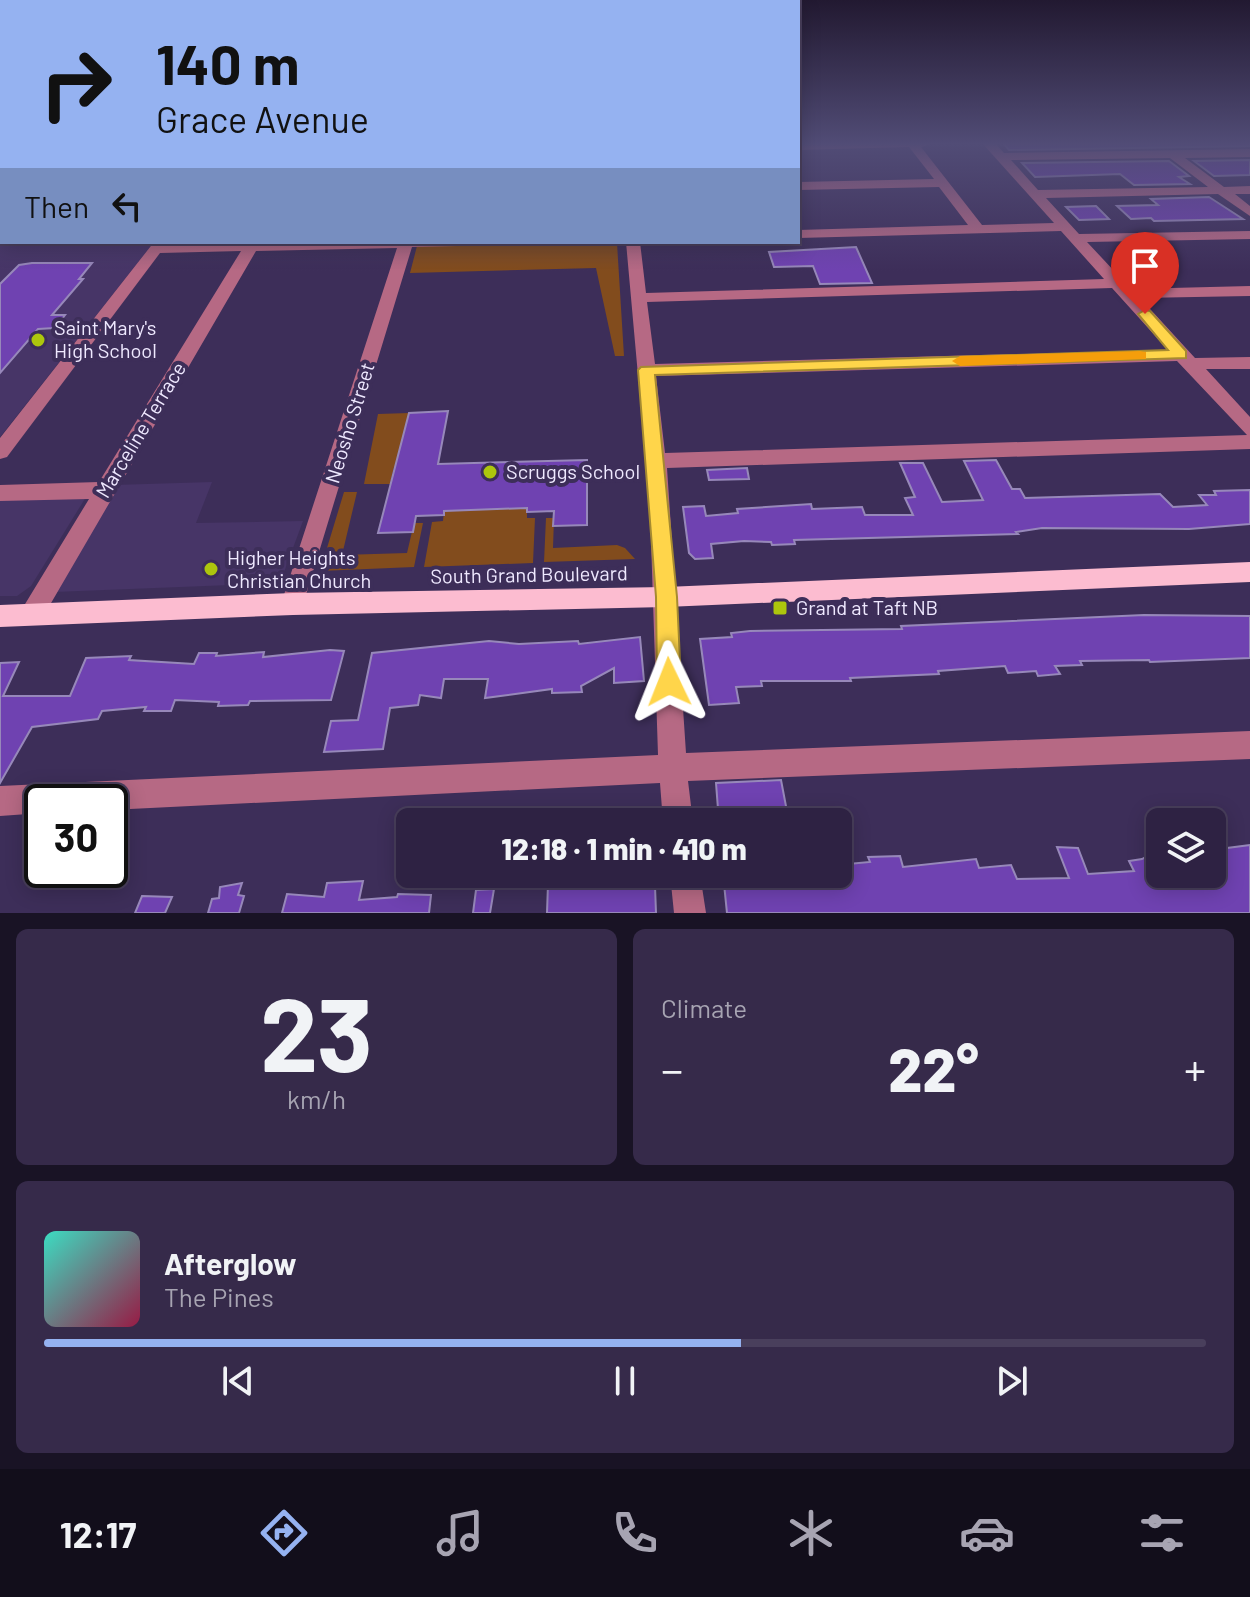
<!DOCTYPE html>
<html lang="en">
<head>
<meta charset="utf-8">
<style>
	body { margin:0; font-family:Barlow,sans-serif; background:#362a4a; color:#f1f3f6; height:100vh; display:flex; flex-direction:column; font-size:30px; white-space:nowrap }
	* { box-sizing:border-box; margin:0 }
	p { font-size:26px; color:#a7a4b2 }
	.icon { flex:none; width:44px; height:44px; fill:none; stroke:currentColor; stroke-width:2; stroke-linecap:round; stroke-linejoin:round }
	.map { position:relative; height:913px; overflow:hidden }
	.side { display:flex; flex-direction:column; gap:16px; padding:16px; background:#191325; flex:1 }
	.side>* { flex:none }
	.guide { position:absolute; left:0px; top:0px; width:800px; height:244px; box-shadow:0 4px 20px #0003,0 0 0 2px #493f5c; background:#95b2f1; color:#111; overflow:hidden }
	.buttons { position:absolute; left:1146px; top:808px; display:grid; gap:16px }
	.buttons a { display:grid; place-items:center; width:80px; height:80px; border-radius:12px; background:#2e2243; box-shadow:0 4px 20px #0003,0 0 0 2px #493f5c; font-size:40px }
	.speed { position:absolute; left:24px; top:784px; display:flex; gap:16px; font-size:40px; font-weight:700; text-align:center }
	.speed>* { display:grid; place-content:center; width:104px; height:104px; border-radius:50%; background:#2e2243; box-shadow:0 4px 20px #0003,0 0 0 2px #493f5c; line-height:1 }
	.speed .limit { border:4px solid #111; border-radius:12px; background:#fff; color:#111 }
	.pin { position:absolute; display:grid; place-items:center; width:68px; height:68px; color:#fff; margin:-82px -34px; border-radius:50% 50% 50% 0; rotate:-45deg; box-shadow:0 0 8px #0007 }
	.pin .icon { rotate:45deg }
	.me { position:absolute; width:88px; margin:-44px; rotate:358deg; stroke-linejoin:round; filter:drop-shadow(0 0 6px #0008) }
	.turn { display:flex; align-items:center; gap:28px; height:168px; padding:0 24px; font-size:36px }
	.turn .icon { width:104px; height:104px; stroke-width:2.5 }
	.turn b { display:block; font-size:56px; line-height:68px }
	.then { display:flex; align-items:center; height:76px; padding:0 24px; background:#0003; gap:16px; font-size:30px }
	.big { font-size:60px; font-weight:800; line-height:1.1 }
	.side .card { flex:1; display:flex; flex-direction:column; justify-content:center; gap:12px; min-width:0; padding:0 28px; border-radius:12px; background:#362a4a }
	.side .dial { align-items:center; gap:0 }
	.dial b { font-size:104px; line-height:1 }
	.song { display:flex; align-items:center; gap:24px }
	.cover { width:96px; height:96px; border-radius:12px; background:linear-gradient(135deg,hsl(170 70% 55%),hsl(340 70% 35%)) }
	.played { height:8px; border-radius:4px; background:linear-gradient(90deg,#95b2f1 60%,#493f5c 60%) }
	.keys { display:flex; justify-content:space-around; direction:ltr }
	.heat { display:flex; justify-content:space-between; align-items:center; font-size:44px; direction:ltr }
	.side .tiles { flex:1; display:grid; gap:16px; grid-template-columns:1fr 1fr }
	.card:last-child { grid-column:span 2 }
	.trip { position:absolute; left:396px; top:808px; width:456px; height:80px; border-radius:12px; background:#2e2243; box-shadow:0 4px 20px #0003,0 0 0 2px #493f5c; font-weight:800; line-height:80px; text-align:center }
	.tab-bar { display:flex; height:128px; justify-content:space-around; align-items:center; background:#120e1b; color:#a7a4b2 }
	.tab-bar .icon { width:56px; height:56px }
	.tab-bar .active { color:#95b2f1 }
	.tab-bar b { font-size:36px; color:#f1f3f6 }
	.map>svg:first-child { display:block }
	.built { fill:#473567 }
	.green { fill:#824c1d }
	.building { fill:#6f42b1; stroke:#9788ba; stroke-width:2 }
	.lines { fill:none; stroke-linecap:round; stroke-linejoin:round }
	.minor { fill:#b66984; fill-rule:evenodd }
	.major { fill:#fcbcd0; fill-rule:evenodd }
	.route { fill:#ffd54a; stroke:#a68a30; stroke-width:2 }
	.slow { fill:#f59e0b }
	.poi-dot { fill:#adc60d; stroke:#3d2e59; stroke-width:3 }
	.labels { text-anchor:middle; stroke-width:8; stroke-linejoin:round; paint-order:stroke }
	.poi-label { font-size:20px; fill:#efe9ff; stroke:#3d2e59; text-anchor:start }
	.street-label { font-size:20px; fill:#efe9ff; stroke:#3d2e59 }
</style>
</head>
<body>
<div class="map">
<svg width="1250" height="913" viewBox="0 0 1250 913">
	<rect width="100%" height="100%" fill="#3d2e59"/>
	<g class="built">
		<polygon points="0,143 2,242 154,242 0,437"/>
		<polygon points="212,482 196,523 303,521 280,583 54,592 114,485"/>
		<polygon points="86,497 31,586 17,596 0,596 0,498"/>
	</g>
	<g class="green">
		<polygon points="586,242 617,243 624,356 615,356 596,268 410,273 417,246"/>
		<polygon points="409,413 398,457 400,466 394,467 390,484 364,484 378,414"/>
		<polygon points="344,492 357,492 342,555 407,553 414,523 423,523 414,567 320,571"/>
		<polygon points="527,508 527,518 535,518 533,563 424,567 432,522 443,521 444,511"/>
		<polygon points="546,518 554,518 553,548 617,545 625,548 635,559 544,562"/>
	</g>
	<g class="building">
		<polygon points="1003,143 1250,143 1250,146 1009,150"/>
		<polygon points="1250,160 1250,175 1214,176 1194,161"/>
		<polygon points="1169,161 1189,176 1179,177 1190,184 1134,185 1120,174 1035,177 1022,163"/>
		<polygon points="1209,197 1243,219 1154,221 1151,218 1131,219 1117,206 1158,205 1151,199"/>
		<polygon points="1096,206 1109,219 1079,220 1066,207"/>
		<polygon points="856,247 872,283 820,284 813,266 774,267 769,252"/>
		<polygon points="32,263 92,263 79,279 83,279 52,315 65,315 55,328 38,329 0,373 0,284 19,265"/>
		<polygon points="448,411 438,464 587,460 587,525 553,526 554,511 527,512 527,508 444,511 444,515 416,516 413,532 378,533 409,413"/>
		<polygon points="996,460 1012,489 1020,489 1025,498 1160,494 1173,507 1207,505 1199,495 1216,495 1214,491 1250,490 1250,524 1189,529 1042,528 1016,532 1018,534 794,540 795,544 772,545 771,542 744,541 711,544 713,558 695,559 689,553 683,507 704,506 706,516 738,513 737,509 811,504 812,509 862,507 865,515 913,515 905,498 915,497 900,463 923,463 942,502 983,500 964,461"/>
		<polygon points="747,468 749,479 709,480 707,470"/>
		<polygon points="1144,615 1250,616 1250,658 1150,662 1149,660 1080,661 1082,665 1055,666 1060,674 1038,676 1036,671 1008,673 1005,666 938,671 939,674 850,678 851,681 761,681 762,686 736,687 739,703 709,705 700,639 732,637 731,633 750,631 902,629 901,626"/>
		<polygon points="640,637 644,681 614,683 614,668 581,686 582,692 552,693 552,689 485,698 488,679 444,679 441,698 420,695 418,705 390,708 383,749 324,752 331,721 358,720 372,653 489,641 519,644 578,641 579,644"/>
		<polygon points="330,650 344,651 331,700 250,701 248,705 218,706 219,702 175,700 171,711 144,711 146,707 102,711 98,719 32,727 0,783 0,663 19,662 3,696 70,696 86,658 131,656 129,660 194,664 199,653 217,653 216,656 264,652 263,657"/>
		<polygon points="781,780 789,822 719,822 716,783"/>
		<polygon points="1250,845 1250,913 727,913 723,874 838,874 838,865 870,862 868,857 900,856 903,867 976,859 979,868 1011,865 1017,879 1069,878 1057,847 1078,848 1088,874 1134,871 1129,861 1142,859 1160,849 1160,874 1212,874 1212,850"/>
		<polygon points="616,877 616,887 655,886 656,913 547,913 548,884"/>
		<polygon points="363,881 359,900 397,897 398,894 431,895 429,913 282,913 287,894 324,897 327,883"/>
		<polygon points="242,883 238,895 244,896 239,913 208,913 212,899 219,898 220,887"/>
		<polygon points="494,889 490,913 473,913 476,890"/>
		<polygon points="142,896 172,897 165,913 135,913"/>
	</g>
	<g class="lines">
		<g class="minor">
			<path d="M798,143h136l-13,4 61,78 72,-2 -72,-80h13l9,10 246,-4v8l-65,1 39,29 26,-1v8h-15l15,12v10l-32,-22 -172,4 33,36 171,-3v8l-163,3 44,47 119,-3v10l-110,2 55,60 55,-1v12h-44l44,48v32l-583,19 19,285 564,-22v28l-562,22 5,41h-30l-3,-39 -550,27v-8h-68v11l-42,3v-30l658,-31 -8,-246 -24,-267h14l6,51 458,-14 -43,-48 -263,7v-8l170,-5 -29,-38 -141,3v-8l136,-3 -25,-32 -111,3zM1170,158l38,29 -170,3 -27,-30zM1112,288l56,62 -513,14 -8,-62zM1177,361l70,74 -582,18 -9,-77z"/>
			<polygon points="154,242 464,242 457,246 412,247 301,611 293,615 285,611 281,604 397,248 256,251 40,622 31,625 22,622 19,614 89,499 0,501 0,485 99,482 241,251 160,253 7,457 0,459 0,438"/>
			<polygon points="670,874 700,874 706,913 674,913"/>
		</g>
		<polygon class="major" points="1250,562 1250,582 666,607 293,615 0,627 0,605 293,593 666,587"/>
	</g>
	<linearGradient id="sky" x2="0" y2="1"><stop stop-color="#221931"/><stop offset="0.53" stop-color="#514c76"/><stop offset="1" stop-color="#514c76" stop-opacity="0"/></linearGradient>
	<rect width="1250" height="271" fill="url(#sky)"/>
	<polygon class="route" points="1145,310 1150,311 1186,351 1186,358 655,375 677,597 681,682 677,690 669,694 660,690 657,682 656,597 638,370 641,367 1168,350 1138,314"/>
	<polygon class="slow" points="1140,351 1146,352 1146,359 960,366 952,361 960,356"/>
	<g class="poi-dot">
		<circle cx="38" cy="340" r="8"/>
		<circle cx="490" cy="472" r="8"/>
		<circle cx="211" cy="569" r="8"/>
		<rect x="772" y="600" width="16" height="16" rx="4"/>
	</g>
	<g class="labels">
		<g class="poi-label">
			<text x="54" y="335">Saint Mary's<tspan x="54" dy="23">High School</tspan></text>
			<text x="506" y="479">Scruggs School</text>
			<text x="227" y="565">Higher Heights<tspan x="227" dy="23">Christian Church</tspan></text>
			<text x="796" y="615">Grand at Taft NB</text>
		</g>
		<g class="street-label">
			<text transform="translate(350 423) rotate(-73)" y="7">Neosho Street</text>
			<text transform="translate(141 430) rotate(-59)" y="7">Marceline Terrace</text>
			<text transform="translate(529 575) rotate(-1)" y="7">South Grand Boulevard</text>
		</g>
	</g>
</svg>
<div class="buttons">
<a><svg class="icon" aria-label="layers" viewBox="0 0 24 24"><path d="M12 4l9 5-9 5-9-5zM3 14l9 5 9-5"/></svg></a>
</div>
<div class="speed"><div class="limit">30</div></div>
<div class="pin" style="left:1145px;top:314px;background:#d93025"><svg class="icon" aria-label="arrive" viewBox="0 0 24 24"><path d="M6 21V4h12l-3 4 3 4H6"/></svg></div>
<svg class="me" style="left:669px;top:682px" viewBox="-20 -20 40 40"><path d="M0-17L14 15 0 8-14 15z" fill="#ffd54a" stroke="#fff" stroke-width="4"/></svg>
<div class="trip">12:18 · 1 min · 410 m</div>
<div class="guide">
<div class="turn"><svg class="icon" aria-label="right" viewBox="0 0 24 24"><path d="M7 20v-9h11M14 6l5 5-5 5"/></svg><div><b>140 m</b>Grace Avenue</div></div>
<div class="then">Then<svg class="icon" aria-label="left" viewBox="0 0 24 24"><path d="M17 20v-9H6M10 6l-5 5 5 5"/></svg></div>
</div>
</div>
<section class="side">
<div class="tiles">
<div class="card dial"><b>23</b><p>km/h</p></div>
<div class="card"><p>Climate</p>
<div class="heat"><a>−</a><b class="big">22°</b><a>+</a></div>
</div>
<div class="card">
<div class="song"><i class="cover"></i><div><b>Afterglow</b><p>The Pines</p></div></div>
<div class="played"></div>
<div class="keys"><svg class="icon" aria-label="previous" viewBox="0 0 24 24"><path d="M18 5L8 12l10 7zM5 5v14"/></svg><svg class="icon" aria-label="pause" viewBox="0 0 24 24"><path d="M8 5v14M16 5v14"/></svg><svg class="icon" aria-label="next" viewBox="0 0 24 24"><path d="M6 5l10 7-10 7zM19 5v14"/></svg></div>
</div>
</div>
</section>
<nav class="tab-bar">
<b>12:17</b>
<svg class="icon active" aria-label="directions" viewBox="0 0 24 24"><path d="M12 3l9 9-9 9-9-9zM9 14v-3h6M13 9l2 2-2 2"/></svg>
<svg class="icon" aria-label="music" viewBox="0 0 24 24"><path d="M9 18V5l10-2v13"/><circle cx="6" cy="18" r="3"/><circle cx="16" cy="16" r="3"/></svg>
<svg class="icon" aria-label="phone" viewBox="0 0 24 24"><path d="M5 4h4l2 5-3 2q2 4 5 5l2-3 5 2v4C11 20 4 13 5 4z"/></svg>
<svg class="icon" aria-label="climate" viewBox="0 0 24 24"><path d="M12 3v18M4 7l16 10M4 17L20 7"/></svg>
<svg class="icon" aria-label="car" viewBox="0 0 24 24"><path d="M5 17H2v-5l4-1 3-4h7l3 4 3 1v5h-3M9 17h6M6 11h13"/><circle cx="7" cy="17" r="2"/><circle cx="17" cy="17" r="2"/></svg>
<svg class="icon" aria-label="filters" viewBox="0 0 24 24"><path d="M4 7h16M4 17h16"/><circle cx="9" cy="7" r="2"/><circle cx="15" cy="17" r="2"/></svg>
</nav>
</body>
</html>
